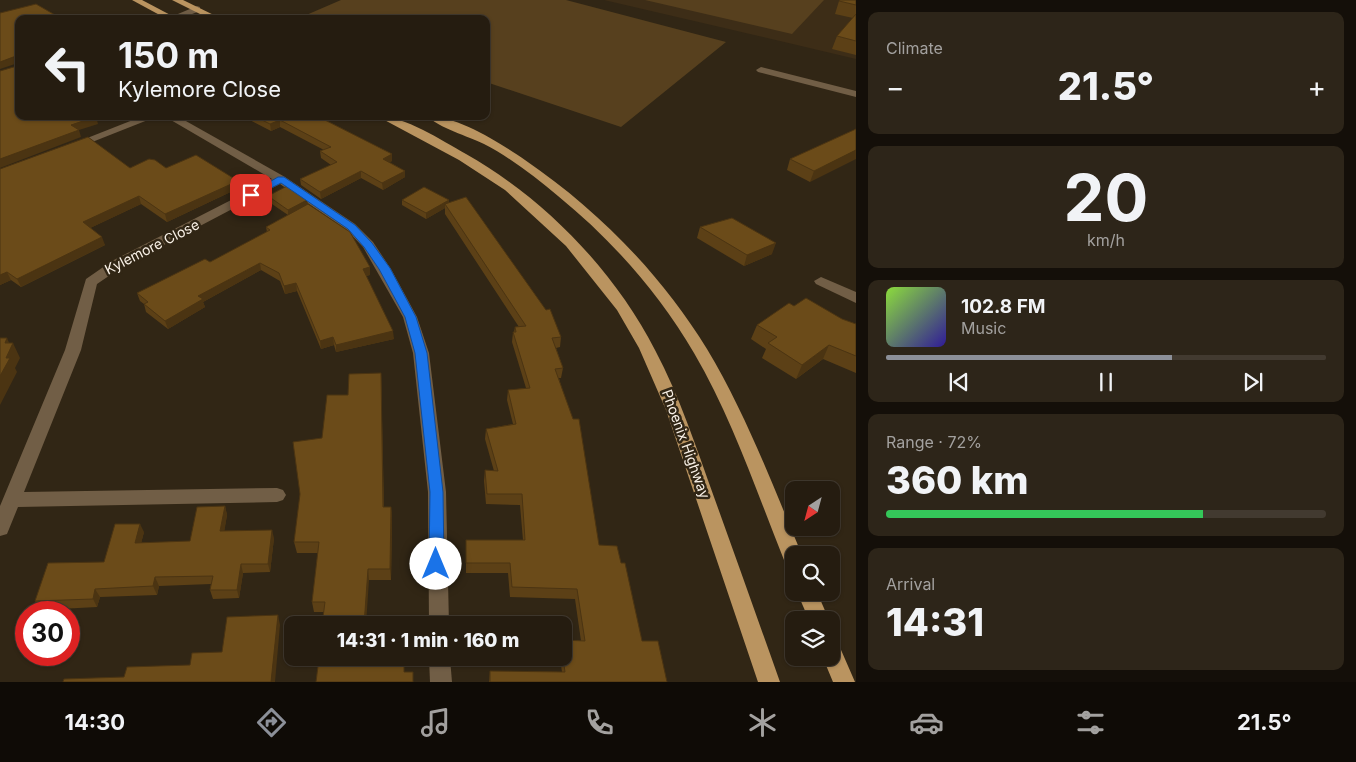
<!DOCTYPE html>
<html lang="en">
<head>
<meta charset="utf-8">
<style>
	body { margin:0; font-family:Inter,sans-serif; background:#2d2519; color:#f1f3f6; height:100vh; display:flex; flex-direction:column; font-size:19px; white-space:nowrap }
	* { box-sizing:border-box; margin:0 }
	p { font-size:16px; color:#a3a19f }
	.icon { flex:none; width:28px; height:28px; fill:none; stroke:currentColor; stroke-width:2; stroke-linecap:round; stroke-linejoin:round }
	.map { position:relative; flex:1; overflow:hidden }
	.drawer { display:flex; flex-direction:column; gap:12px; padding:12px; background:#140f09; width:500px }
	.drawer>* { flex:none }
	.hud { position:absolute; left:15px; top:15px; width:475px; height:105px; border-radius:10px; box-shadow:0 1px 4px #0004,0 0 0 1px #423a30; background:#251c10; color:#f1f3f6; overflow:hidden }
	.needle { width:32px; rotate:216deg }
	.controls { position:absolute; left:785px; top:481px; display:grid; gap:10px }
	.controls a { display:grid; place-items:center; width:55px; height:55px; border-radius:10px; background:#251c10; box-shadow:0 1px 4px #0004,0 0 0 1px #423a30; font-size:25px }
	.speed { position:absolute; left:15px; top:601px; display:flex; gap:10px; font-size:25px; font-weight:700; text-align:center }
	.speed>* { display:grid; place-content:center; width:65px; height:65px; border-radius:50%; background:#251c10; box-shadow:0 1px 4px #0004,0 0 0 1px #423a30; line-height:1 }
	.speed .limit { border:8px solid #d22; background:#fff; color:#111 }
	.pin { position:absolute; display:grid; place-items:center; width:42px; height:42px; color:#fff; margin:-21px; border-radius:10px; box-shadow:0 2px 8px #0006 }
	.me { position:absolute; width:55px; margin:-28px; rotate:0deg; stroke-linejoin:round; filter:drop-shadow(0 0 4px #0008) }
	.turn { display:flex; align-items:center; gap:18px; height:105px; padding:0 20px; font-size:22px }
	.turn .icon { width:65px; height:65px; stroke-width:2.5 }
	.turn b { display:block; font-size:35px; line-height:42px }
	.big { font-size:38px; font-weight:800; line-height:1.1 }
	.drawer .card { flex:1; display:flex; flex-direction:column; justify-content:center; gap:8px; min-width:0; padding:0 18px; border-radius:10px; background:#2d2519 }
	.drawer .dial { align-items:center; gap:0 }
	.dial b { font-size:65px; line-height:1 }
	.song { display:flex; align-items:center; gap:15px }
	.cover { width:60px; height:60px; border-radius:8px; background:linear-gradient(135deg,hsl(90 70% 55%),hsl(250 70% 35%)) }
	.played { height:5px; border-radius:2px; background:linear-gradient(90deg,#8c9099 65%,#423a30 65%) }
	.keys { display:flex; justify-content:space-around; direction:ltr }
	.heat { display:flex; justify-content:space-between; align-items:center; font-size:28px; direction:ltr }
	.charge { height:8px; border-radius:4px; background:linear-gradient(90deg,#34c759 72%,#423a30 0) }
	.trip { position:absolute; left:284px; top:616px; width:288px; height:50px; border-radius:10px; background:#251c10; box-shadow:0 1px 4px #0004,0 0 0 1px #423a30; font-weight:800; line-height:50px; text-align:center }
	.menu { display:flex; height:80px; justify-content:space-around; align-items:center; background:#0f0b06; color:#a3a19f }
	.menu .icon { width:35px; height:35px }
	.menu .active { color:#8c9099 }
	.menu b { font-size:22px; color:#f1f3f6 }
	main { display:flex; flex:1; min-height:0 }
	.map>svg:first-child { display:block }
	.built { fill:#3d2d17 }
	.green { fill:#57401e }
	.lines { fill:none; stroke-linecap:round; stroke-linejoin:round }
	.minor { fill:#715e46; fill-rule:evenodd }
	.major { fill:#ba9460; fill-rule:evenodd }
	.wall { fill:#5c4016 }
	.shaded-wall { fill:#4b3412 }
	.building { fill:#6b4b19; stroke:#4b3412 }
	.route { fill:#1a73e8; stroke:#114b97 }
	.labels { text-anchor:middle; stroke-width:5; stroke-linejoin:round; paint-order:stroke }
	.street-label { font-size:14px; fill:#faf2e8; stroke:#312615 }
</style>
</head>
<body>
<main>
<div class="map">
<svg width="856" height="682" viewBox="0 0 856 682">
	<rect width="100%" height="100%" fill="#312615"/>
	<polygon class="built" points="604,0 856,0 856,59 780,41"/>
	<g class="green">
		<polygon points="341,0 566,0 726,42 621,127 486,82 486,19 297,19"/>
		<polygon points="645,0 824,0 792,34"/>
	</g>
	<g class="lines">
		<g class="minor">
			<polygon points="197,6 200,7 200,11 179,19 166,19"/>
			<polygon points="761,67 856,91 856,97 758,72 756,70"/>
			<polygon points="143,116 158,116 77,148 73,149 67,146"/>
			<polygon points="164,116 177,116 285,177 355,224 373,242 391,269 417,317 429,353 446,492 449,625 429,625 428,492 413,353 403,317 363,247 347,230 280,184 122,267 97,284 81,350 24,492 277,488 283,490 286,495 283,500 277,502 18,507 7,534 0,536 0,506 65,350 86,279 112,261 272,179"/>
			<polygon points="821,277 856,292 856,303 816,284 814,281"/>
			<polygon points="429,658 450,658 452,682 430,682"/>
		</g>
		<g class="major">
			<polygon points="132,0 142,0 178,19 167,19"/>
			<polygon points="172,0 183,0 222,19 210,19"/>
			<path d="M377,116c28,0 64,24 89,38 78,44 148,116 189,196 25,47 41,97 59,147 22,61 44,123 66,185h-22l-92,-272 -27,-62 -22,-38 -51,-64 -61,-56 -46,-30z"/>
			<path d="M427,116c31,0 73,27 98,44 73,50 136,114 182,189 39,65 66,137 95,206h-8v13l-7,-2 -3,-6c-28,-70 -52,-142 -90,-207 -35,-60 -82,-113 -136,-157 -23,-19 -47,-38 -74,-52 -16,-8 -45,-16 -57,-28z"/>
			<polygon points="797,592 817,592 829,620 809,620"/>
			<polygon points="831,640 838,643 855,682 833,682 823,658 831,658"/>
		</g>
	</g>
	<g class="wall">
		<polygon points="856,0 856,55 832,49 837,36 853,18 835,14 839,1"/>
		<polygon points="242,116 317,116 392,154 392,161 389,162 405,171 405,177 383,190 361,178 321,199 301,185 300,179 331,165 321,158 320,151 324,150 280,127 271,131"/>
		<polygon points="856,129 810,182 787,170 790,159"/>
		<polygon points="130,168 166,168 239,188 167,222 141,204 90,228 105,245 21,287 11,280 0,285 0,169"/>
		<polygon points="268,196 307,200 308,204 370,275 366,276 394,339 336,352 334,345 321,349 297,291 285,294 280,281 261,270 203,302 205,307 168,329 146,312 144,304 140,301 137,293 210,262 267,232 266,227 288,215 269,202"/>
		<polygon points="402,200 449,200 449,203 561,337 560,347 556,348 563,368 561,378 559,378 599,545 621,563 642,641 667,682 489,682 490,671 562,672 560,658 562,658 562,640 581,641 575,599 510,597 508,573 466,573 466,540 523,540 520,505 486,504 484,481 485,470 494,471 485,439 486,429 513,424 507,400 508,390 526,388 512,342 513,332 514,332 515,327 519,327 445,214 445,208 426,219 402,205"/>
		<polygon points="700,227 772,254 744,266 697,238"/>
		<polygon points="794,306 842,319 856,324 856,373 823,359 796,379 762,358 766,349 751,339 757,325"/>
		<polygon points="381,373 384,507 391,507 392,518 391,580 369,580 323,612 314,612 312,602 318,553 297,553 294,542 322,438 348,395"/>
		<polygon points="225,506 227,515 224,531 274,538 270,572 243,573 239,598 213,599 210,590 211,584 159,586 157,595 100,597 97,607 40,610 35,601 104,562 144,532 141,543 190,541"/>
	</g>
	<g class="shaded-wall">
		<polygon points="16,56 18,63 0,69 0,62"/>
		<polygon points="92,116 108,116 97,120 98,124 79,130 81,137 0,168 0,159 71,125"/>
		<polygon points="280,120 280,127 271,131 270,124"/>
		<polygon points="856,150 856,159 810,182 814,171"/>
		<polygon points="392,154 392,161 383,166 383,159"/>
		<polygon points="361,171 361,178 321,199 320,192"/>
		<polygon points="405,171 405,177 383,190 382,183"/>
		<polygon points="238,181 239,188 167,222 165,214"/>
		<polygon points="139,196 141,204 86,230 83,222"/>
		<polygon points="307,200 308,205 288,216 288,210"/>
		<polygon points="449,200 449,206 445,204 445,208 426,219 426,213"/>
		<polygon points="102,237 105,245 21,287 17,279"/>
		<polygon points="776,243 772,254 744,266 747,255"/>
		<polygon points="260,263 261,270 203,302 205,307 168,329 165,321 198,296"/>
		<polygon points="370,267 370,275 363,276 363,269"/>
		<polygon points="7,272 11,280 0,285 0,275"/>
		<polygon points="296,283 297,291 285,294 284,286"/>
		<polygon points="393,331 394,339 336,352 336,345"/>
		<polygon points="333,337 334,345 321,349 320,341"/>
		<polygon points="7,338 11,347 13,343 20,358 15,368 17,372 0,405 0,376 5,343"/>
		<polygon points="829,345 823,359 796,379 802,365"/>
		<polygon points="381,373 381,385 384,518 383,507"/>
		<polygon points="225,506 227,515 223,540 220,531"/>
		<polygon points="391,507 392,518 391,580 390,569"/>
		<polygon points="140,524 144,532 139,552 135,543"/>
		<polygon points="272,530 274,538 270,572 268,564"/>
		<polygon points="241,564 243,573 239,598 237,590"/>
		<polygon points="368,569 369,580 366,625 364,625"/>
		<polygon points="155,577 159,586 157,595 153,586"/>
		<polygon points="95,589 100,597 97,607 93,599"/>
		<polygon points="278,615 280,625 275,682 271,682"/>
	</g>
	<g class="building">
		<polygon points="840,0 856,0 856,5 839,1"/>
		<polygon points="36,4 62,19 19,19 19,116 95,117 71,125 79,130 0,159 0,71 17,66 18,58 16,56 0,62 0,13"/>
		<polygon points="856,14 856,41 837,36"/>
		<polygon points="254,116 317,116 392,154 383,159 405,171 382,183 361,171 320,192 300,179 337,162 320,151 331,147 280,120 270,124"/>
		<polygon points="856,129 856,150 814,171 790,159"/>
		<polygon points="88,137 130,168 149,159 155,160 166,168 196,155 238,181 165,214 139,196 83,222 102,237 17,279 7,272 0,275 0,169"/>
		<polygon points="287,186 307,200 288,210 268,196"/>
		<polygon points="424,187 449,200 426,213 402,200"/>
		<polygon points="466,197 546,310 550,309 561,337 552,338 563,368 555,369 573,419 579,419 599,545 617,546 621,563 625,563 642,641 658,641 667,682 490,682 490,671 565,672 562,651 562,640 585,641 577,589 512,587 510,563 466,563 466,540 525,540 522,494 487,494 485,470 498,471 486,429 516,424 508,390 530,388 513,332 516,332 515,327 526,326 445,204"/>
		<polygon points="308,204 350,232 370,267 363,269 393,331 336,345 333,337 320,341 296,283 284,286 279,273 260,263 198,296 203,299 165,321 144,304 148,302 137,293 205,259 210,262 270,230 266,227"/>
		<polygon points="732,218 776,243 747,255 700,227"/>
		<polygon points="806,298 842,319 856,324 856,356 829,345 802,365 768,343 777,337 757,325 789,303 794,306"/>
		<polygon points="0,338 7,338 5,343 13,343 6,358 10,358 0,376"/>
		<polygon points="381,373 383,507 391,507 390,569 368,569 364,625 322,625 325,602 312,602 319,542 294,542 300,494 293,442 322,438 327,395 348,395 349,374"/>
		<polygon points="225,506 220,531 272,530 268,564 241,564 237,590 210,590 213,576 155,577 153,586 95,589 93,599 35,601 48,563 104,562 115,524 140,524 135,543 190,541 197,507"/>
		<polygon points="278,615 271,682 63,682 64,679 124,677 127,667 190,665 192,653 222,652 227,617"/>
		<polygon points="319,658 362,658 362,660 404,660 404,672 413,672 413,682 316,682"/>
	</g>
	<polygon class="route" points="278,177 284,177 355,225 372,243 390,268 416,317 427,353 443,492 444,564 441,569 436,571 431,569 429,564 430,492 415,353 405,317 379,269 364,247 348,229 281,183 254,197 247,195"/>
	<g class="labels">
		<g class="street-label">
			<text transform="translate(152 247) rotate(-27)" y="5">Kylemore Close</text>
			<text transform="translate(686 444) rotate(70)" y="5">Phoenix Highway</text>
		</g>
	</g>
</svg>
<div class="controls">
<a><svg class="needle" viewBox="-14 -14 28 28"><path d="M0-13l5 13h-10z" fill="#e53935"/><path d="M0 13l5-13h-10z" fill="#a3a19f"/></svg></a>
<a><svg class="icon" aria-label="search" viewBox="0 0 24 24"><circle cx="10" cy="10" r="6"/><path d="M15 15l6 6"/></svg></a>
<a><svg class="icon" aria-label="layers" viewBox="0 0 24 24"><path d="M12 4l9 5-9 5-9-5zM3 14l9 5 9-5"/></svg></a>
</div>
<div class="speed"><div class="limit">30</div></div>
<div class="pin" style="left:251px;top:195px;background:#d93025"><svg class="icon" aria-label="arrive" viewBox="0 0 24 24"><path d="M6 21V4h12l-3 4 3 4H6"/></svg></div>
<svg class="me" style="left:436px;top:564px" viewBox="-20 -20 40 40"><circle r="19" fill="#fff"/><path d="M0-13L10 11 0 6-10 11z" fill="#1a73e8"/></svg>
<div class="trip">14:31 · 1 min · 160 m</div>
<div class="hud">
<div class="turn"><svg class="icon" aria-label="left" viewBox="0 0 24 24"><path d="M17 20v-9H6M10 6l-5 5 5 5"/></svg><div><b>150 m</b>Kylemore Close</div></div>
</div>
</div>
<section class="drawer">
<div class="card"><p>Climate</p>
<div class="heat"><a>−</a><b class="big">21.5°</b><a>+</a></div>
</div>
<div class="card dial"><b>20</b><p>km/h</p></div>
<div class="card">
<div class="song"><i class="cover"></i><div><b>102.8 FM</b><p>Music</p></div></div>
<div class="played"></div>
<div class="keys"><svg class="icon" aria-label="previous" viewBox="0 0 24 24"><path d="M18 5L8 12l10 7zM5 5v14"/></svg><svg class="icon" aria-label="pause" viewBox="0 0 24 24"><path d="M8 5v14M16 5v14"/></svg><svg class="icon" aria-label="next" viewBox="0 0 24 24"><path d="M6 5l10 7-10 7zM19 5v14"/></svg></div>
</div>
<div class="card"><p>Range · 72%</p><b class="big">360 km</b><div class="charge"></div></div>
<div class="card"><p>Arrival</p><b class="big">14:31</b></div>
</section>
</main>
<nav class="menu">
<b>14:30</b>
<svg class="icon active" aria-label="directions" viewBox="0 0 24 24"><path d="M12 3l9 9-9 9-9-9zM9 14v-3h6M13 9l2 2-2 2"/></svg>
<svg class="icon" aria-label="music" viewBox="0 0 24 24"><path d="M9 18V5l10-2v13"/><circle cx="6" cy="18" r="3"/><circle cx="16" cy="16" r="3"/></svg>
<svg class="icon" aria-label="phone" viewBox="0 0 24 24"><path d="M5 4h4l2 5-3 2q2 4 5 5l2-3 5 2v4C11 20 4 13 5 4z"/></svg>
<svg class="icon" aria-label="climate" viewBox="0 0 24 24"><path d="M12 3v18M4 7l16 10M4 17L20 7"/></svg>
<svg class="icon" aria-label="car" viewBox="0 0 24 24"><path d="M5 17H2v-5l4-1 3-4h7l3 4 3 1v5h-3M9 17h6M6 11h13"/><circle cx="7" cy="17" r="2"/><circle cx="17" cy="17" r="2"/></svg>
<svg class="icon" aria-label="filters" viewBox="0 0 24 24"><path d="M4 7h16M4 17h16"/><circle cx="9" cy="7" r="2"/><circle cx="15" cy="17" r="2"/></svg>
<b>21.5°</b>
</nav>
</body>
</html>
